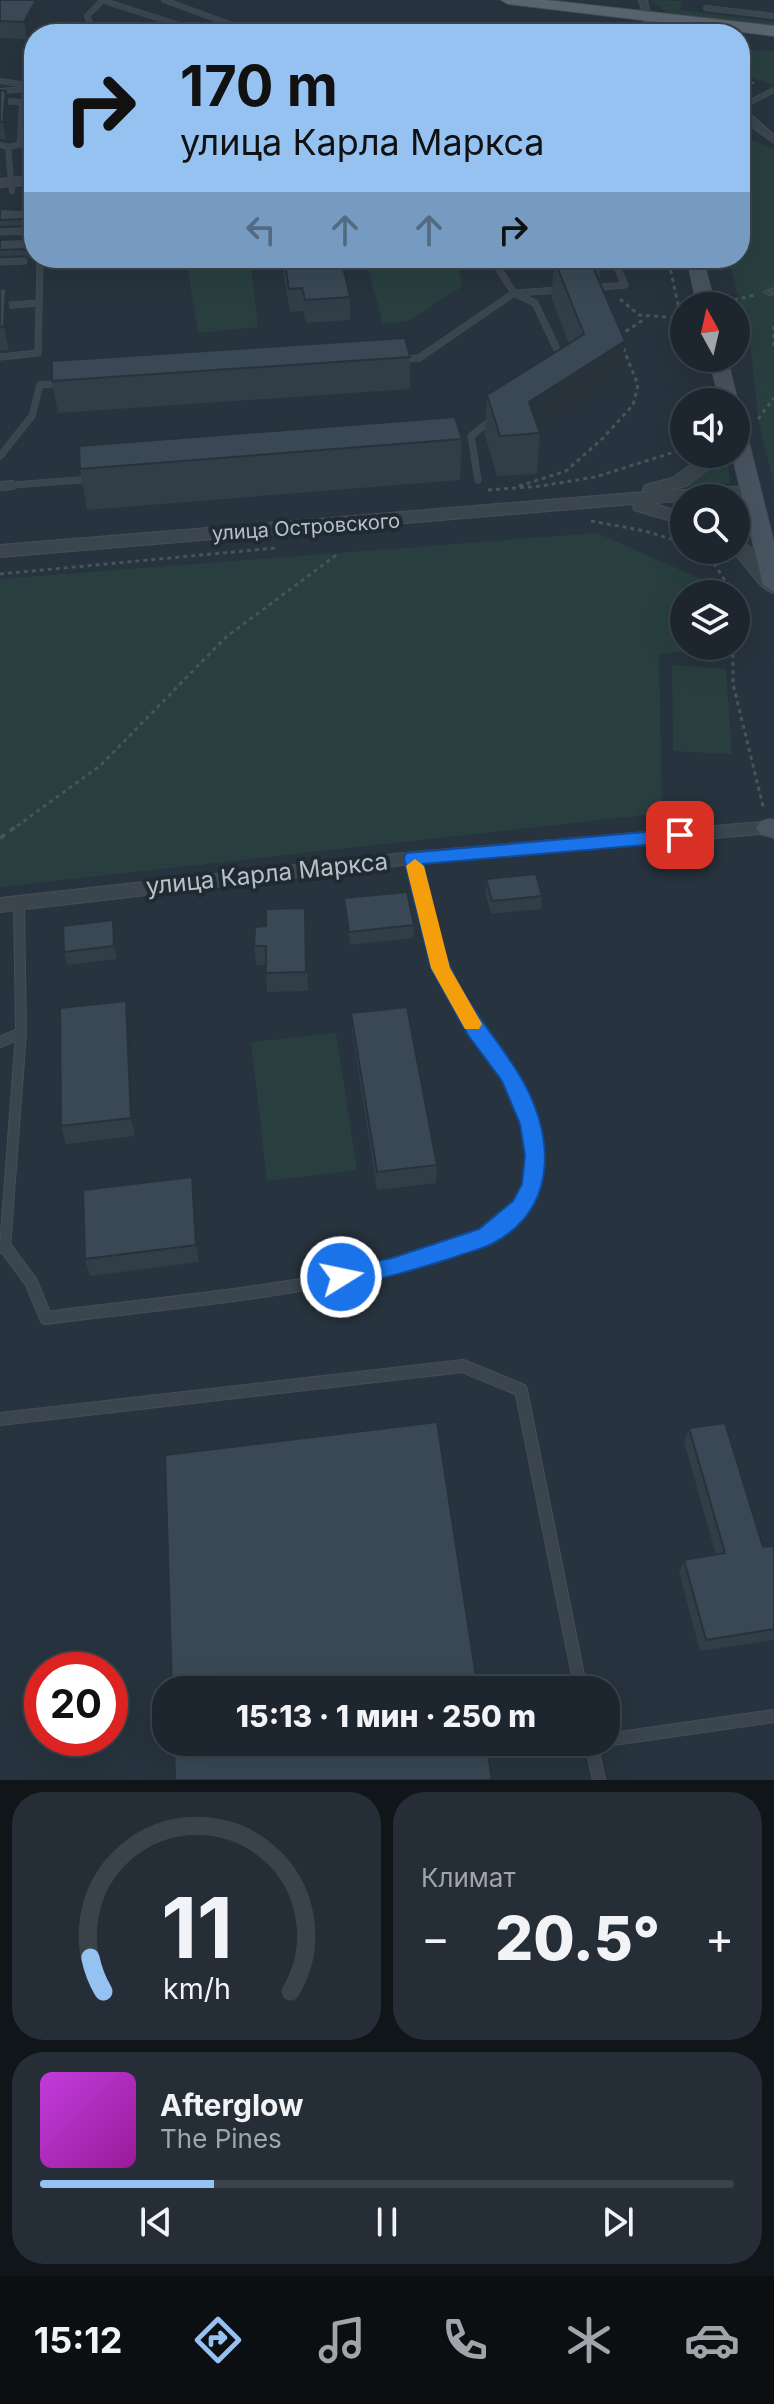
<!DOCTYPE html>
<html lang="ru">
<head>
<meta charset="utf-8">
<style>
	body { margin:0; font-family:Inter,sans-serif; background:#252e36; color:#f1f3f6; height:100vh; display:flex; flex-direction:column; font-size:30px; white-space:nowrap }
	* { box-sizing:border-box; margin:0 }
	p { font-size:26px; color:#a0a5aa }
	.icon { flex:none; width:44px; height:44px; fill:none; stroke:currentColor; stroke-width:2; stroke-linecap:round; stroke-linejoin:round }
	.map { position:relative; height:1780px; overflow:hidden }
	.sheet { display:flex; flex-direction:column; gap:12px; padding:12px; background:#101519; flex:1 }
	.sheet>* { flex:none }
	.hud { position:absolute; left:24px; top:24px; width:726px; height:244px; border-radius:32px; box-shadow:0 8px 32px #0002,0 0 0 2px #3b434a; background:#95c2f0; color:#111; overflow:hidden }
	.needle { width:52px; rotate:352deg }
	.controls { position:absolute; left:670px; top:292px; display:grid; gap:16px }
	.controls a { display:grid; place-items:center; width:80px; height:80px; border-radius:50%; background:#1d262e; box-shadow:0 8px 32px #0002,0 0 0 2px #3b434a; font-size:40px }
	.speed { position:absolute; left:24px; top:1652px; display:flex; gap:16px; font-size:40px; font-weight:700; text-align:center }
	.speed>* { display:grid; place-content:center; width:104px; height:104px; border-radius:50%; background:#1d262e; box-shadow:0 8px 32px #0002,0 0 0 2px #3b434a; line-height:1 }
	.speed .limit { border:12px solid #d22; background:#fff; color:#111 }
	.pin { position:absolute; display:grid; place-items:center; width:68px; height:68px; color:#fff; margin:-34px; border-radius:16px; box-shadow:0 4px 12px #0006 }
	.me { position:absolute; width:88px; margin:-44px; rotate:80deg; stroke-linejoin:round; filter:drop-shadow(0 0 6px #0008) }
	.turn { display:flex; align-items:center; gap:28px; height:168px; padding:0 24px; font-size:36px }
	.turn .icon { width:104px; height:104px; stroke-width:2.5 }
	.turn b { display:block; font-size:56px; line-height:68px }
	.lanes { display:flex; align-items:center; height:76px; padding:0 24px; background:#0003; justify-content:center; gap:40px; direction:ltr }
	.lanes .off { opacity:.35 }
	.big { font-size:60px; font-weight:800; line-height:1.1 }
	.sheet .widget { flex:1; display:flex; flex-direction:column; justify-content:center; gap:12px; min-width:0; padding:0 28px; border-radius:32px; background:#252e36 }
	.sheet .dial { align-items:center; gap:0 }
	.dial svg { height:208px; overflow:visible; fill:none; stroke:#3b434a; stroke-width:7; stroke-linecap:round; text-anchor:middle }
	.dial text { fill:#f1f3f6; stroke:none }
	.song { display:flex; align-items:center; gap:24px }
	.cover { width:96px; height:96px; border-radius:12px; background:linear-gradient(135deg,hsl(290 70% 55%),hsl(300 70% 35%)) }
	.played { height:8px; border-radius:4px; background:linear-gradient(90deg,#95c2f0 25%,#3b434a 25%) }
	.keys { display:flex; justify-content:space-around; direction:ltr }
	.heat { display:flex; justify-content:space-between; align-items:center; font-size:44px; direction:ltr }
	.sheet .tiles { flex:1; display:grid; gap:12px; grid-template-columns:1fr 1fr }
	.widget:last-child { grid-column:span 2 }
	.trip { position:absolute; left:152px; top:1676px; width:468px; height:80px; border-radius:32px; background:#1d262e; box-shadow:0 8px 32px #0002,0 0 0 2px #3b434a; font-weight:800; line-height:80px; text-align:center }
	.tab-bar { display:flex; height:128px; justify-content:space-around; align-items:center; background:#0c0f12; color:#a0a5aa }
	.tab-bar .icon { width:56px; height:56px }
	.tab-bar .selected { color:#95c2f0 }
	.tab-bar b { font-size:36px; color:#f1f3f6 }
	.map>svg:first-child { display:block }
	.green { fill:#293f3f }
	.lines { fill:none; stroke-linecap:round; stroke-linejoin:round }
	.service-far4-casing { stroke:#444e57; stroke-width:6 }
	.service-far3-casing { stroke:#444e57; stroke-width:7 }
	.service-far2-casing { stroke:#444e57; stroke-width:10 }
	.service-far1-casing { stroke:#444e57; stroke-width:12 }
	.service-casing { stroke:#444e57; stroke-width:14 }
	.pedestrian-casing { stroke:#444e57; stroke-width:2 }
	.minor-casing { stroke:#444e57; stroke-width:2 }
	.tertiary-casing { stroke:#444e57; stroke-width:2 }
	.secondary-casing { stroke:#444e57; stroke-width:2 }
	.primary-casing { stroke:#444e57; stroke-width:2 }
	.path-far2 { stroke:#425756; stroke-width:2; stroke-dasharray:3 3; stroke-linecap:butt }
	.path-far1 { stroke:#425756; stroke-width:3; stroke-dasharray:4 4; stroke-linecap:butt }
	.path { stroke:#425756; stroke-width:4; stroke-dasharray:6 6; stroke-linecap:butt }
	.service-far4 { stroke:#3b454e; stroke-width:5 }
	.service-far3 { stroke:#3b454e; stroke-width:6 }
	.service-far2 { stroke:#3b454e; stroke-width:8 }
	.service-far1 { stroke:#3b454e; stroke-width:10 }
	.service { stroke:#3b454e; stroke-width:12 }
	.pedestrian { fill:#3b454e; fill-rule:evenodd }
	.minor { fill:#3b454e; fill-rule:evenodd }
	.tertiary { fill:#3b454e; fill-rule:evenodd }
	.secondary { fill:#495461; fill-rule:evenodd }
	.primary { fill:#59646e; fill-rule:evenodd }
	.wall { fill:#313e48 }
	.shaded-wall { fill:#28323b }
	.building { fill:#394854; stroke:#28323b; stroke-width:2 }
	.route { fill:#1a73e8; stroke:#114b97; stroke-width:2 }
	.slow { fill:#f59e0b }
	.labels { text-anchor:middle; stroke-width:8; stroke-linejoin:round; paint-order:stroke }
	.far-street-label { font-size:20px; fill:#b7c0c9; stroke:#202a33 }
	.street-label { font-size:24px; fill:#b7c0c9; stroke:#202a33 }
</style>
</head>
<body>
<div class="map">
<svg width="774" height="1780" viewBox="0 0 774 1780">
	<rect width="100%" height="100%" fill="#27333e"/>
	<g class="green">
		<polygon points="651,0 682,1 680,10 774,22 774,26 667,13"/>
		<polygon points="740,50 774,51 774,85 740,74"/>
		<polygon points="740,135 774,149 774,485 758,419 750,341 728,258 740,258"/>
		<polygon points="74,258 159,258 155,266 79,269 74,268"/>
		<polygon points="186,258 250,258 258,327 198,333"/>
		<polygon points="365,258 456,258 463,286 408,321 383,324"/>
		<polygon points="727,456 730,483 677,488"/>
		<polygon points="597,533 701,579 703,594 684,594 684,646 713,646 714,649 659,654 662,813 0,887 0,579"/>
		<polygon points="672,665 726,669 732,754 673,751"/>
		<polygon points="336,1033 357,1170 267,1181 251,1042"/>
	</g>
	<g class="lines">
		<g class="service-far4-casing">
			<g id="service-far4">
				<polyline points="101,0 207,34"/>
				<polyline points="164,0 256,34"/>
				<polyline points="706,8 774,16"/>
				<polyline points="95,34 87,16 103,0"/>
				<polyline points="0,81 34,86"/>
				<polyline points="0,91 29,89"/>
				<polyline points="0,101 22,102 20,143"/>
				<polyline points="741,107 774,90"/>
				<polyline points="0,145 8,147 34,142"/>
				<polyline points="8,147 12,191"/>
			</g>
		</g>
		<g class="service-far3-casing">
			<g id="service-far3">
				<polyline points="0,232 26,231"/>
				<polyline points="0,262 24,261"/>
				<polyline points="591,288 625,285 613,258"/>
				<polyline points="514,293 535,303 563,362"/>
				<polyline points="515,293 560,290"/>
				<polyline points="0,306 39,303"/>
				<polyline points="0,357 38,353 40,258"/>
				<polyline points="398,359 419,358 514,293 492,258"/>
				<polyline points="0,456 32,416 40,385 64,383"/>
				<polyline points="478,480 471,436 494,418"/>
				<polyline points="0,486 92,479"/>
			</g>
		</g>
		<g class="service-far2-casing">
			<polyline id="service-far2" points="0,486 12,485"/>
		</g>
		<g class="service-far1-casing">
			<g id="service-far1">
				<polyline points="413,858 441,968 475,1030 510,1077 531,1124 535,1155 533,1186 520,1207 486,1236 446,1250"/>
				<polyline points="0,1042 21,1033"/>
				<polyline points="5,1247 7,1250"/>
				<polyline points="0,1248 5,1247 21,1033 19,903"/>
			</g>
		</g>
		<g class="service-casing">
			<g id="service">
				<path d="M6,1248l25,34 15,36c135,-18 276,-26 405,-70"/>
				<polyline points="0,1419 463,1366 521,1390 581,1690"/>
				<polyline points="606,1740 774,1716"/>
				<polyline points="591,1742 599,1780"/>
			</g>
		</g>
		<g class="pedestrian-casing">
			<polygon id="pedestrian" points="774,288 774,294 769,295 764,292"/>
		</g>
		<g class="minor-casing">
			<g id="minor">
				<polygon points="639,0 647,0 651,19 644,17"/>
				<polygon points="740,105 774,135 774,143 741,119"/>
				<polygon points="774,821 774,833 413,864 0,912 0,898 413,852"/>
			</g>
		</g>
		<g class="tertiary-casing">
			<g id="tertiary">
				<polygon points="34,176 34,184 0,187 0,179"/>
				<polygon points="707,454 728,454 686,486 665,491 750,486 759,492 750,498 684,498 684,501 652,503 684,513 684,525 634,510 633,504 0,557 0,545 645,492 643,489 645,485 672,478"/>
				<path d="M736,539l21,12 17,22v20c-17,-4 -29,-32 -44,-43h6z"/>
			</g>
		</g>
		<g class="secondary-casing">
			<g id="secondary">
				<polygon points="648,13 654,17 662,34 648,34 642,17"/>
				<polygon points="688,17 695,21 691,34 677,34 681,21"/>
				<polygon points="687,258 703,258 715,306 697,306"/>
				<polygon points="709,358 727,358 738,402 736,405 736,402 720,402"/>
				<polygon points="736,425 746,431 774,543 774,592 763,585 732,454 736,454"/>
				<polygon points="769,819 774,820 774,838 760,834 756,828 760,822"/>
			</g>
		</g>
		<g class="primary-casing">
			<polygon id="primary" points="501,0 546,0 774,26 774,36 508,4"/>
		</g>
		<polyline class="path-far2" points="740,79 757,84"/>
		<g class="path-far1">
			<polyline points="620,299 639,315 681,318 668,258"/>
			<polyline points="734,300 755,295"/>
			<polyline points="774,326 774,349"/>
			<polyline points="619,336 646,318"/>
			<polyline points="758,419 774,398"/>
			<polyline points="519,486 566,471 602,439 633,405 638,385 622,345"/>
			<polyline points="488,490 541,486 595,477 684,449"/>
			<polyline points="591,521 645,531 684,543"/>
			<polyline points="705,550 734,594"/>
			<polyline points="0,574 276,548"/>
			<polyline points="733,646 733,684 764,810"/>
			<polyline points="17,826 101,765 226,637 339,553"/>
		</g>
		<polyline class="path" points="0,838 20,824"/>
		<use href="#service-far4" class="service-far4"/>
		<use href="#service-far3" class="service-far3"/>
		<use href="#service-far2" class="service-far2"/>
		<use href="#service-far1" class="service-far1"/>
		<use href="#service" class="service"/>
		<use href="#pedestrian" class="pedestrian"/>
		<use href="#minor" class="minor"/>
		<use href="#tertiary" class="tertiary"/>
		<use href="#secondary" class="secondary"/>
		<use href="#primary" class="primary"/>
	</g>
	<g class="wall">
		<polygon points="0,0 41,12 27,39 0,38"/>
		<polygon points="0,90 6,91 9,107 6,139 0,139"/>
		<polygon points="31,207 32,229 26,225 0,226 0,209 22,210"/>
		<polygon points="0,240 31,242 31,259 24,255 0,256"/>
		<polygon points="269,258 341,258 350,297 350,320 306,323 303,311 290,312 282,265 270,266"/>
		<polygon points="555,258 602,258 599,281 620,380 540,433 537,474 497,476 485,435 487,395 569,344 551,297"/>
		<polygon points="0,289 10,311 9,350 0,351"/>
		<polygon points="410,357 410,389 58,413 52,381"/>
		<polygon points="462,439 460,480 87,510 80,469"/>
		<polygon points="486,879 542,896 541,909 491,914 485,892"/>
		<polygon points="344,898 414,925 413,938 350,945 345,911"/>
		<polygon points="113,920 116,934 117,959 67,965 64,952"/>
		<polygon points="306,927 308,991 267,992 266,965 256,965 254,946"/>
		<polygon points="126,1001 130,1019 135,1136 66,1144 61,1126"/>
		<polygon points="351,1013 437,1165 436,1183 377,1190 352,1032"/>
		<polygon points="192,1177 195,1194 199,1262 90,1276 85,1259"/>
		<polygon points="689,1428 763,1547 774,1550 774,1640 700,1651 679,1572 684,1560 716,1555 684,1442"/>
	</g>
	<g class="shaded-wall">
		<polygon points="36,0 39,0 41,12 27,39 24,22"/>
		<polygon points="6,91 9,107 6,139 3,122"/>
		<polygon points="6,288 10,311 9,350 4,327"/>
		<polygon points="625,341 620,380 539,433 529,402"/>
		<polygon points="113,920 116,934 117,959 114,946"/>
		<polygon points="126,1001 130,1019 135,1136 131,1118"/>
		<polygon points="192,1177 195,1194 199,1262 196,1245"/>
	</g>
	<g class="building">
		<polygon points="0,0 36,0 24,22 0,21"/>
		<polygon points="0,90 6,91 3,122 0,122"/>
		<polygon points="31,207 31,223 25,219 0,220 0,209 22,210"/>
		<polygon points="30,236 30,252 23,249 0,250 0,240 25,239"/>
		<polygon points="284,258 341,258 350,297 305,300 302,288 289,289"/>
		<polygon points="589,258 625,341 529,402 540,433 500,436 487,395 584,334 554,259"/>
		<polygon points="6,288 4,327 0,327 0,289"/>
		<polygon points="405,338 410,357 52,381 52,361"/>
		<polygon points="455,417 462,439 80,469 79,446"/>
		<polygon points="536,874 542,896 492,901 486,879"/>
		<polygon points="407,892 414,925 349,932 344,898"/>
		<polygon points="305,908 306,972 266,973 266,946 254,946 255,927 266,926 266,909"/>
		<polygon points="113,920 114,946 64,952 63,926"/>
		<polygon points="126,1001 131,1118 61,1126 60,1008"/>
		<polygon points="407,1007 437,1165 377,1172 351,1013"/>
		<polygon points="192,1177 196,1245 85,1259 83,1190"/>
		<polygon points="437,1422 478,1690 172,1690 165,1455"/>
		<polygon points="725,1423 763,1547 773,1546 774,1550 774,1629 706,1640 684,1560 725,1553 689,1428"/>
		<polygon points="174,1742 486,1742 492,1780 175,1780"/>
	</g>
	<path class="route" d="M680,829l8,6 -8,7 -257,22c9,33 14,73 28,105 17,38 44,67 66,102 37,58 45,136 -25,173 -12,6 -27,9 -40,14 -37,12 -73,22 -111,29l-8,-3 -3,-7 3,-7 59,-12 87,-29 34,-28 9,-17 3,-29 -5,-31 -18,-43 -34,-46 -37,-67 -27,-110 2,-5z"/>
	<polygon class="slow" points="415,859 424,866 450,968 482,1024 479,1029 465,1029 431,968 406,866"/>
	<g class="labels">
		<g class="far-street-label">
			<text transform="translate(306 527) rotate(-4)" y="7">улица Островского</text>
		</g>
		<g class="street-label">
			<text transform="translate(267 874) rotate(-6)" y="8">улица Карла Маркса</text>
		</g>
	</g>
</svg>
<div class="controls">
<a><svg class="needle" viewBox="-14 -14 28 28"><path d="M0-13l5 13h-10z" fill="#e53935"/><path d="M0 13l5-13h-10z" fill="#a0a5aa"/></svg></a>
<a><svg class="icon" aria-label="sound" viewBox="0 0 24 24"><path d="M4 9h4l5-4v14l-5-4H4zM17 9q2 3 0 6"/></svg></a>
<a><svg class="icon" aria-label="search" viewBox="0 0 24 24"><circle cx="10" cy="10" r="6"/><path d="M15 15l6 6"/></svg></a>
<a><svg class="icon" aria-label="layers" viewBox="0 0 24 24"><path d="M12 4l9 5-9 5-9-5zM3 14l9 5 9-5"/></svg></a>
</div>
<div class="speed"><div class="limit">20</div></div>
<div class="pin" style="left:680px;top:835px;background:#d93025"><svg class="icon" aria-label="arrive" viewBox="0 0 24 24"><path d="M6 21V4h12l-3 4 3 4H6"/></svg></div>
<svg class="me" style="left:341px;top:1277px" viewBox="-20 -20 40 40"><circle r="17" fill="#1a73e8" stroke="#fff" stroke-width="3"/><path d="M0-11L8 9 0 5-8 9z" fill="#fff"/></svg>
<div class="trip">15:13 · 1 мин · 250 m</div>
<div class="hud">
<div class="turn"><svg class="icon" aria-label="right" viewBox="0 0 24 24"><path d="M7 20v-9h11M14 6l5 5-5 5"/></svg><div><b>170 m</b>улица Карла Маркса</div></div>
<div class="lanes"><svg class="icon off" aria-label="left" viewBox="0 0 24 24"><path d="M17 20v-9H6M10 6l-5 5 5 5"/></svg><svg class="icon off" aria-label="ahead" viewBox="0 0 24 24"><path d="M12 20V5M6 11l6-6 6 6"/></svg><svg class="icon off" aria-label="ahead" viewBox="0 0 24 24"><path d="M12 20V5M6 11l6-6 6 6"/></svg><svg class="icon" aria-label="right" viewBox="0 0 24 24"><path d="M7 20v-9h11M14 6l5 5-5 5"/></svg></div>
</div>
</div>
<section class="sheet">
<div class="tiles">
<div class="widget dial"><svg viewBox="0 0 100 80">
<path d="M14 69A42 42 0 1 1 86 69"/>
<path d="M14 69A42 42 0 0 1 9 56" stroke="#95c2f0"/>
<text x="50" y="56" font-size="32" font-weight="700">11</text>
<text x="50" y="72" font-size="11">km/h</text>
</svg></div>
<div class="widget"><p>Климат</p>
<div class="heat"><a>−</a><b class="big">20.5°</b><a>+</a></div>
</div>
<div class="widget">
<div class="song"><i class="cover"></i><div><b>Afterglow</b><p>The Pines</p></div></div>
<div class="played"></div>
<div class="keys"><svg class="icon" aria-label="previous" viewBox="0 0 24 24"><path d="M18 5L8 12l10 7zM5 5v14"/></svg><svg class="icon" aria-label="pause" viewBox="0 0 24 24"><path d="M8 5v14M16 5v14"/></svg><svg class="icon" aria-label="next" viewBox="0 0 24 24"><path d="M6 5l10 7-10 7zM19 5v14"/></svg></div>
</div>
</div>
</section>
<nav class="tab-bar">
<b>15:12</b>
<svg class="icon selected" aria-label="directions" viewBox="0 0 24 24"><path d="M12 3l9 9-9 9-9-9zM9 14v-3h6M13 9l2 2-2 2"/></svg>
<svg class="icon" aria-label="music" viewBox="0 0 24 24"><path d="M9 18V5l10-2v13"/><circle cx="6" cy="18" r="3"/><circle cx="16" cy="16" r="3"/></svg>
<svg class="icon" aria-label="phone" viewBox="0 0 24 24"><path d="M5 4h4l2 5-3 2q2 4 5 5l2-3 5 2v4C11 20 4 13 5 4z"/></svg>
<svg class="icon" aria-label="climate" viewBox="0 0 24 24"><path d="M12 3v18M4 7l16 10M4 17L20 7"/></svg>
<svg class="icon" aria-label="car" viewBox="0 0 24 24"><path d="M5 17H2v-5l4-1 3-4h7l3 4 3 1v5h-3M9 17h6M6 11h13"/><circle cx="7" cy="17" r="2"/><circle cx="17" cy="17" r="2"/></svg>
</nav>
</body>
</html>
